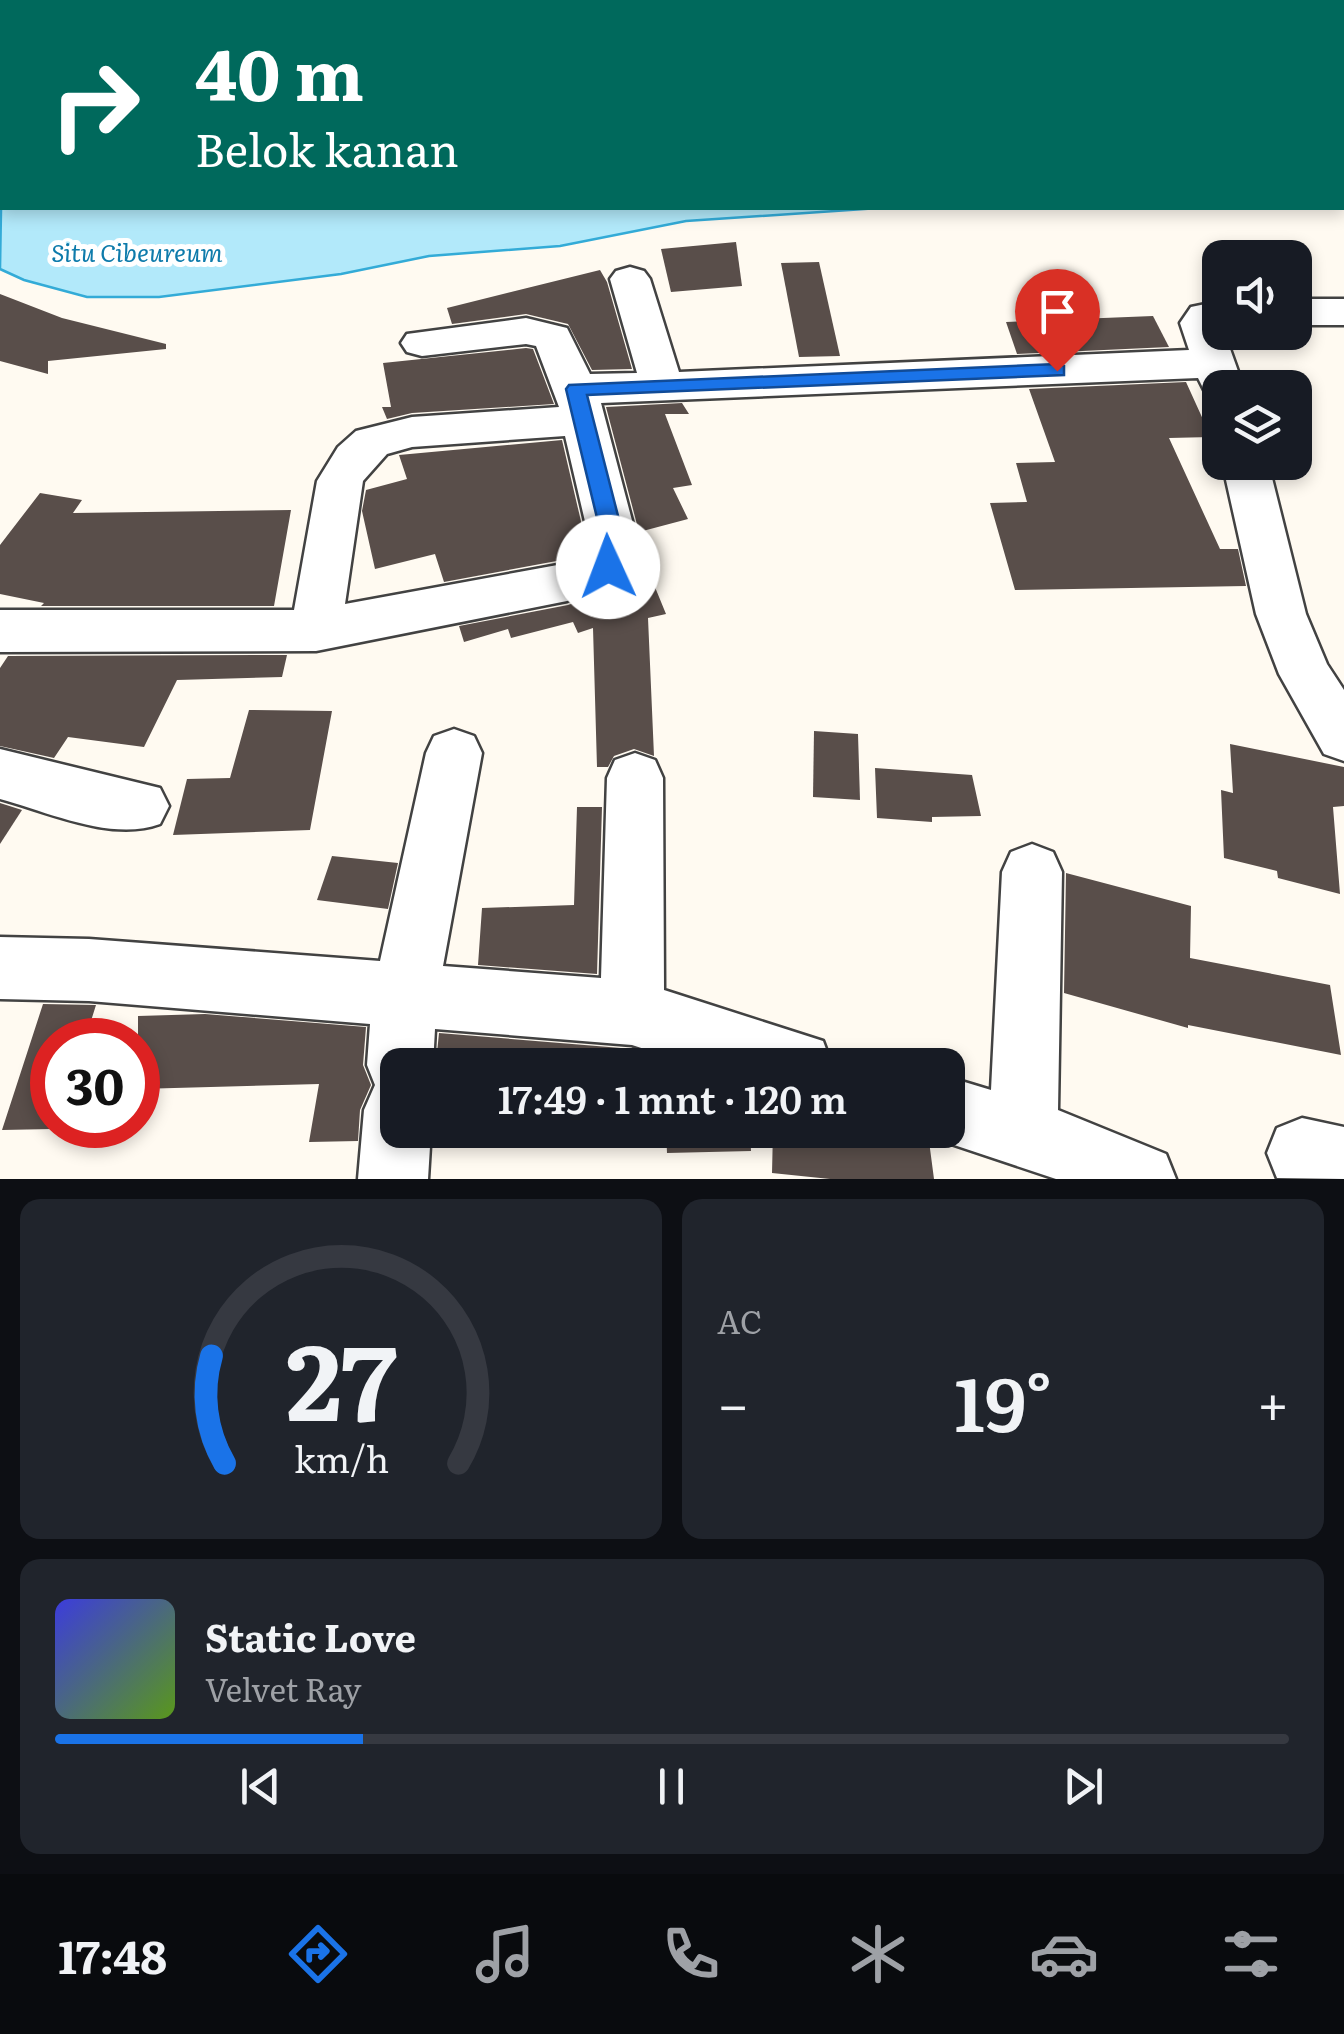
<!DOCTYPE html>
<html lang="id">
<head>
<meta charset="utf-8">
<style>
	body { margin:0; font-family:Literata,serif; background:#20242c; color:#f1f3f6; height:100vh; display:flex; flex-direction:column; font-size:38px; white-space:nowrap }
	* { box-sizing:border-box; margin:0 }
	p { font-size:32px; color:#9ea1a6 }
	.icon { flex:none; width:55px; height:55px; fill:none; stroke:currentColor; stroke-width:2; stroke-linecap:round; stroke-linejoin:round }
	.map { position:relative; height:1179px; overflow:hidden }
	.details { display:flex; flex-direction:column; gap:20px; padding:20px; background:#0d0f14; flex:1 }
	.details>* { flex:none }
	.banner { position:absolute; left:0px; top:0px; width:1345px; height:210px; box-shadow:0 5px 15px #0003; background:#00695c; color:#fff; overflow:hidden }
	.controls { position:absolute; left:1202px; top:240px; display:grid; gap:20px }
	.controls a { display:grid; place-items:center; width:110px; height:110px; border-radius:20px; background:#171b24; box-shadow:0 5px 15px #0003; font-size:50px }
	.speed { position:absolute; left:30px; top:1018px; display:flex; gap:20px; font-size:50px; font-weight:700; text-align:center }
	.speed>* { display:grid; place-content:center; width:130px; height:130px; border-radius:50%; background:#171b24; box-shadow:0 5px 15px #0003; line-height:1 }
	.speed .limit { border:15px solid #d22; background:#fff; color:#111 }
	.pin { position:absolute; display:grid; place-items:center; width:85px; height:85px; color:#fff; margin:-102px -42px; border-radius:50% 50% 50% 0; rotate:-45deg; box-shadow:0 0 10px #0007 }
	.pin .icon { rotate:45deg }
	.me { position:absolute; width:110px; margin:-55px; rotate:358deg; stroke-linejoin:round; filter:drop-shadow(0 0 8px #0008) }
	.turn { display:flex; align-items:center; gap:35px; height:210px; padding:0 30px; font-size:45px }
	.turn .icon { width:130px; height:130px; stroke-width:2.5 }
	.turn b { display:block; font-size:70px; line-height:85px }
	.big { font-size:75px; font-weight:600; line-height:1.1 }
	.details .tile { flex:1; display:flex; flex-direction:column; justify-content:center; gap:15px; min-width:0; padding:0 35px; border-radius:20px; background:#20242c }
	.details .dial { align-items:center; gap:0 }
	.dial svg { height:260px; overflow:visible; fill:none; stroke:#363941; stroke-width:7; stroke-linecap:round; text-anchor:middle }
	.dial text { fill:#f1f3f6; stroke:none }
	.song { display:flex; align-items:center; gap:30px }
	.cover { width:120px; height:120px; border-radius:15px; background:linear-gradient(135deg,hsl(240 70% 55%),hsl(90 70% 35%)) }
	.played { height:10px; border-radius:5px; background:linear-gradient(90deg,#1a73e8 25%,#363941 25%) }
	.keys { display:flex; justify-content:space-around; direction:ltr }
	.heat { display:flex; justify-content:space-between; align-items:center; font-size:55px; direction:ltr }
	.details .tiles { flex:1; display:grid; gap:20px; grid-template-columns:1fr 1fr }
	.tile:last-child { grid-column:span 2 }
	.trip { position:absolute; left:380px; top:1048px; width:585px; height:100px; border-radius:20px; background:#171b24; box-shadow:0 5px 15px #0003; font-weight:600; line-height:100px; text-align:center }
	.menu { display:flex; height:160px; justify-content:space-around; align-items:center; background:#090b0e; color:#9ea1a6 }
	.menu .icon { width:70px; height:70px }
	.menu .on { color:#1a73e8 }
	.menu b { font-size:45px; color:#f1f3f6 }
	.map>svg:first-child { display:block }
	.water { fill:#b2e9fa; stroke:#33abd7; stroke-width:2.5 }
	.building { fill:#594e4a }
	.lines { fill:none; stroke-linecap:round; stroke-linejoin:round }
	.minor-casing { stroke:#424242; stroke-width:5 }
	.minor { fill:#fff; fill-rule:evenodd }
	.route { fill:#1a73e8; stroke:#114b97; stroke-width:2.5 }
	.labels { text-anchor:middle; stroke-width:10; stroke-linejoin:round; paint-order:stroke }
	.far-water-label { font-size:25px; font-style:italic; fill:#0e7bab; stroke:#fff }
</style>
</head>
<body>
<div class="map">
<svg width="1344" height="1179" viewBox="0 0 1344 1179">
	<rect width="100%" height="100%" fill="#fffaf1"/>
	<polygon class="water" points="2,153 2,208 879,208 686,221 560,246 429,256 341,274 159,297 87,297 24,280 0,269"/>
	<g class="building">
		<polygon points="736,242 742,286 671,292 661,249"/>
		<polygon points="819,262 840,356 799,357 781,263"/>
		<polygon points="600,270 607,282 632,369 592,370 568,324 526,314 452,324 447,308"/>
		<polygon points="0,294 62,318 166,344 166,349 48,361 48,374 0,361"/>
		<polygon points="1153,316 1169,347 1017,354 1006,322"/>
		<polygon points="526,348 533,349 554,404 412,413 387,419 382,407 391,407 383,363"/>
		<polygon points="1186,382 1211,437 1169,438 1220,549 1238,549 1246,586 1015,590 990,503 1027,502 1016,463 1055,462 1029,389"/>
		<polygon points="682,403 689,414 665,414 692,485 673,488 688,519 639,532 606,407"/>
		<polygon points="562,440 587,547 585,552 562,560 444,582 435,554 375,569 362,511 366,490 407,479 399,455"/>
		<polygon points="40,493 82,500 73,513 291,510 274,606 41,606 44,603 0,594 0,545"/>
		<polygon points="641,553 666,614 648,618 654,756 634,749 614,756 608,767 597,767 593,628 578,633 573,622 511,638 508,629 464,642 459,626 568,605 626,584"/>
		<polygon points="287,655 282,677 177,680 144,747 68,737 54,758 0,746 0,668 8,656"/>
		<polygon points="249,710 332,711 310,830 173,835 187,779 230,778"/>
		<polygon points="814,731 858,734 860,800 813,797"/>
		<polygon points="1230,744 1344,767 1344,806 1333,807 1340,894 1278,878 1277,871 1224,858 1221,790 1233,793"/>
		<polygon points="875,768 972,775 981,816 932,817 932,822 877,818"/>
		<polygon points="0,803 22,810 0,844"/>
		<polygon points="577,807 602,807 597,974 478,965 482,908 574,905"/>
		<polygon points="332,856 398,863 388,909 317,900"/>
		<polygon points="1066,873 1191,906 1190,958 1330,985 1341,1055 1188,1025 1188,1028 1064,993"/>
		<polygon points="43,1004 96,1005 85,1040 52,1040 52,1129 2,1130"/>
		<polygon points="205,1014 366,1027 363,1065 371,1085 360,1110 358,1141 309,1142 319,1084 138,1089 138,1016"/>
		<polygon points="439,1033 621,1048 621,1065 470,1065 472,1053 437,1053"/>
		<polygon points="666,1130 750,1130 751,1151 667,1153"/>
		<polygon points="773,1130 919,1130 921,1136 929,1141 934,1179 830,1179 772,1173"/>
	</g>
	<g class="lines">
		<g class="minor-casing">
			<g id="minor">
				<polygon points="0,0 19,0 21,2 2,2 2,10"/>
				<polygon points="609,0 639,0 641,2 611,2"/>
				<polygon points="1193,0 1223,0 1224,2 1195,2"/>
				<rect x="1342" y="27" width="2" height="19"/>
				<rect x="0" y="82" width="2" height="20"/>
				<path d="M630,267l14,4 6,8 29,93 510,-22 -9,-27 11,-16 29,-6v31h4l20,56h-24v13l-12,-3 -10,-20 -597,25 38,144 -14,33 -58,21 -251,50 -316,1v-42h294l23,-129 21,-34 18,-16 56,-14 147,-10 -23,-61 -10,-2 -104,12 -15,-4 -6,-9 6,-9 119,-16 41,10 23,46 47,-1 -27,-94 6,-8zM565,436l26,111 -3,8 -25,9 -218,40 18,-123 24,-27 25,-7z"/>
				<rect x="1295" y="299" width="49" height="26"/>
				<polygon points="1222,462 1268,462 1306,614 1327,664 1344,690 1344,761 1324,754 1279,674 1256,614"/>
				<polygon points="454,729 474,736 482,753 443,966 601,978 607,778 615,760 635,753 655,760 663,778 664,990 823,1041 832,1065 694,1065 632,1045 435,1029 433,1065 398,1065 398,1130 431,1130 428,1179 358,1179 364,1110 375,1085 367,1065 370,1024 89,1001 0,999 0,937 89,939 380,961 426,753 434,736"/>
				<path d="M0,749l160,39 9,18 -9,18c-48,18 -112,-12 -160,-25z"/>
				<polygon points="1032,844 1053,852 1062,872 1058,1110 1166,1154 1176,1179 1056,1179 924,1135 922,1130 948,1130 948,1077 991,1090 1002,872 1011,852"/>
				<polygon points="1302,1118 1344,1127 1344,1179 1277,1178 1267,1153 1277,1128"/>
			</g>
		</g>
		<use href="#minor" class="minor"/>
	</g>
	<polygon class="route" points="1057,364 1064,366 1064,375 587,395 626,547 616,573 608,576 597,567 604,547 566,389 569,385"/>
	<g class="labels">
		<g class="far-water-label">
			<text x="137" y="262">Situ Cibeureum</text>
		</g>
	</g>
</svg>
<div class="controls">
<a><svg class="icon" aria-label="sound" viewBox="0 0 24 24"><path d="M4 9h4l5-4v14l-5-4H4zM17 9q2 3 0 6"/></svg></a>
<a><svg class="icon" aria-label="layers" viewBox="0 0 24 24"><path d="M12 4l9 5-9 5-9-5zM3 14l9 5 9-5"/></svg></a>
</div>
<div class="speed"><div class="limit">30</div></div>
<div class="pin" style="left:1057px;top:371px;background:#d93025"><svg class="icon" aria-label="arrive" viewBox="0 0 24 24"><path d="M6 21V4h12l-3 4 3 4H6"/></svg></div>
<svg class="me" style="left:608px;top:567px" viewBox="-20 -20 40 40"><circle r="19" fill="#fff"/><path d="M0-13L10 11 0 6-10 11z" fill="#1a73e8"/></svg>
<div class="trip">17:49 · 1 mnt · 120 m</div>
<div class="banner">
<div class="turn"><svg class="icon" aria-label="right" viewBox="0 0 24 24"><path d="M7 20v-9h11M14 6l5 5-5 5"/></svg><div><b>40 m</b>Belok kanan</div></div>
</div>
</div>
<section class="details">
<div class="tiles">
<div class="tile dial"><svg viewBox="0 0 100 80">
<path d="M14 69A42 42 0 1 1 86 69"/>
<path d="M14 69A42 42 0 0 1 10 36" stroke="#1a73e8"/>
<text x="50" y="56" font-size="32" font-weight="700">27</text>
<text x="50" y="72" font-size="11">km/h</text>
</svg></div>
<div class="tile"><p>AC</p>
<div class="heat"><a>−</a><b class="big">19°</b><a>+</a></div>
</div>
<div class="tile">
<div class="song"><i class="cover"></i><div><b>Static Love</b><p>Velvet Ray</p></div></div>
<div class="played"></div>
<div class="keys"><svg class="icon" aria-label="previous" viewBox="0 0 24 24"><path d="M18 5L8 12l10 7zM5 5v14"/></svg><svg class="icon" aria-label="pause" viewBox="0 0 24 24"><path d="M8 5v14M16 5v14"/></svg><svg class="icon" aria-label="next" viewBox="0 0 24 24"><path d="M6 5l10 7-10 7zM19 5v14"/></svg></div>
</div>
</div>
</section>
<nav class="menu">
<b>17:48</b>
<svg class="icon on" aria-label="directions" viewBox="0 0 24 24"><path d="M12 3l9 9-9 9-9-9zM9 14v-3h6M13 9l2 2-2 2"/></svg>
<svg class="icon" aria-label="music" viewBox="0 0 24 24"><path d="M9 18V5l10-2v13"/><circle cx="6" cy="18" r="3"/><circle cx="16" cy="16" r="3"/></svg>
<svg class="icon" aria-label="phone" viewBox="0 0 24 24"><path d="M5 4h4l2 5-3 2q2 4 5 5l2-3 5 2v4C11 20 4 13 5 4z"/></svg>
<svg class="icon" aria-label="climate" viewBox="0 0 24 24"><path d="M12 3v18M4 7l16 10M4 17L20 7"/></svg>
<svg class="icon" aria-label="car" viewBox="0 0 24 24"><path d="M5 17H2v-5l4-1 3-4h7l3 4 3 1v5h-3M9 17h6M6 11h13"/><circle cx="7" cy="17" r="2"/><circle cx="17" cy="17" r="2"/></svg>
<svg class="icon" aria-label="filters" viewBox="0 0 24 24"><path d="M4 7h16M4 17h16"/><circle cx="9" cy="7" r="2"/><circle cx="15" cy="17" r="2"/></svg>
</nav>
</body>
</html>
